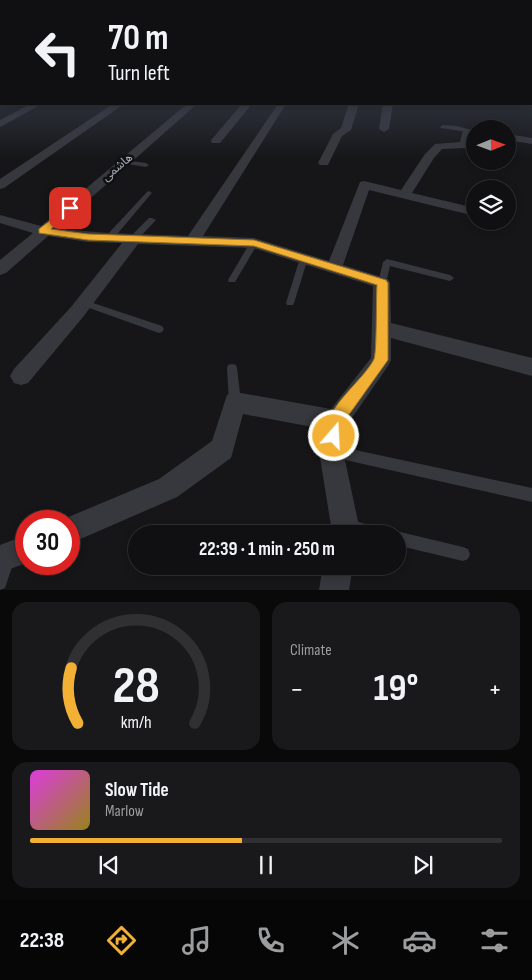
<!DOCTYPE html>
<html lang="en">
<head>
<meta charset="utf-8">
<style>
	body { margin:0; font-family:"Sofia Sans Condensed","Noto Sans Arabic",sans-serif; background:#19191b; color:#f1f3f6; height:100vh; display:flex; flex-direction:column; font-size:19px; white-space:nowrap }
	* { box-sizing:border-box; margin:0 }
	p { font-size:16px; color:#9c9d9f }
	.icon { flex:none; width:28px; height:28px; fill:none; stroke:currentColor; stroke-width:2; stroke-linecap:round; stroke-linejoin:round }
	.map { position:relative; height:590px; overflow:hidden }
	.drawer { display:flex; flex-direction:column; gap:12px; padding:12px; background:#09090a; flex:1 }
	.drawer>* { flex:none }
	.guide { position:absolute; left:0px; top:0px; width:532px; height:105px; box-shadow:0 2px 8px #0003,0 0 0 1px #303032; background:#101012; color:#f1f3f6; overflow:hidden }
	.needle { width:32px; rotate:89deg }
	.controls { position:absolute; left:466px; top:120px; display:grid; gap:10px }
	.controls a { display:grid; place-items:center; width:50px; height:50px; border-radius:50%; background:#101012; box-shadow:0 2px 8px #0003,0 0 0 1px #303032; font-size:25px }
	.speed { position:absolute; left:15px; top:510px; display:flex; gap:10px; font-size:25px; font-weight:700; text-align:center }
	.speed>* { display:grid; place-content:center; width:65px; height:65px; border-radius:50%; background:#101012; box-shadow:0 2px 8px #0003,0 0 0 1px #303032; line-height:1 }
	.speed .limit { border:8px solid #d22; background:#fff; color:#111 }
	.pin { position:absolute; display:grid; place-items:center; width:42px; height:42px; color:#fff; margin:-21px; border-radius:10px; box-shadow:0 2px 8px #0006 }
	.me { position:absolute; width:55px; margin:-28px; rotate:19deg; stroke-linejoin:round; filter:drop-shadow(0 0 4px #0008) }
	.turn { display:flex; align-items:center; gap:18px; height:105px; padding:0 25px; font-size:22px }
	.turn .icon { width:65px; height:65px; stroke-width:2.5 }
	.turn b { display:block; font-size:35px; line-height:42px }
	.big { font-size:38px; font-weight:700; line-height:1.1 }
	.drawer .card { flex:1; display:flex; flex-direction:column; justify-content:center; gap:8px; min-width:0; padding:0 18px; border-radius:15px; background:#19191b }
	.drawer .dial { align-items:center; gap:0 }
	.dial svg { height:130px; overflow:visible; fill:none; stroke:#303032; stroke-width:7; stroke-linecap:round; text-anchor:middle }
	.dial text { fill:#f1f3f6; stroke:none }
	.song { display:flex; align-items:center; gap:15px }
	.cover { width:60px; height:60px; border-radius:8px; background:linear-gradient(135deg,hsl(300 70% 55%),hsl(50 70% 35%)) }
	.played { height:5px; border-radius:2px; background:linear-gradient(90deg,#f2b134 45%,#303032 45%) }
	.keys { display:flex; justify-content:space-around; direction:ltr }
	.heat { display:flex; justify-content:space-between; align-items:center; font-size:28px; direction:ltr }
	.drawer .tiles { flex:1; display:grid; gap:12px; grid-template-columns:1fr 1fr }
	.card:last-child { grid-column:span 2 }
	.trip { position:absolute; left:128px; top:525px; width:278px; height:50px; border-radius:25px; background:#101012; box-shadow:0 2px 8px #0003,0 0 0 1px #303032; font-weight:700; line-height:50px; text-align:center }
	.tabs { display:flex; height:80px; justify-content:space-around; align-items:center; background:#060607; color:#9c9d9f }
	.tabs .icon { width:35px; height:35px }
	.tabs .current { color:#f2b134 }
	.tabs b { font-size:22px; color:#f1f3f6 }
	.map>svg:first-child { display:block }
	.lines { fill:none; stroke-linecap:round; stroke-linejoin:round }
	.service { fill:#37383d; fill-rule:evenodd }
	.minor { fill:#37383d; fill-rule:evenodd }
	.secondary { fill:#45474d; fill-rule:evenodd }
	.primary { fill:#53555c; fill-rule:evenodd }
	.route { fill:#f2b134; stroke:#9d7322 }
	.labels { text-anchor:middle; stroke-width:5; stroke-linejoin:round; paint-order:stroke }
	.far-street-label { font-size:12px; fill:#a8adb8; stroke:#111113 }
</style>
</head>
<body>
<div class="map">
<svg width="532" height="590" viewBox="0 0 532 590">
	<rect width="100%" height="100%" fill="#161618"/>
	<g class="lines">
		<g class="service">
			<polygon points="443,125 457,126 475,131 475,133 441,128 440,127"/>
			<polygon points="123,160 146,163 149,165 146,167 121,163 121,161"/>
			<polygon points="149,191 152,193 151,194 113,239 107,239 106,237 107,235 147,192"/>
			<polygon points="149,218 152,218 156,220 138,239 132,239 131,237 132,235"/>
			<polygon points="251,241 257,241 258,243 235,282 229,282 228,280"/>
			<polygon points="304,255 308,258 294,303 293,305 287,305 286,303 300,258"/>
			<polygon points="387,259 450,275 454,278 450,281 390,266 386,283 382,286 378,283 383,262"/>
			<polygon points="84,300 162,326 164,329 162,332 159,333 81,305 80,303 81,301"/>
			<polygon points="232,364 236,365 237,368 241,402 239,406 235,407 231,406 229,402 227,368 228,365"/>
			<polygon points="332,445 532,488 532,502 332,457 328,455 326,451 328,447"/>
			<polygon points="348,519 383,529 385,534 348,533 343,531 341,526 343,521"/>
			<polygon points="396,531 463,547 468,549 470,554 468,559 463,561 396,545 396,534 391,534"/>
			<polygon points="7,554 12,556 14,561 5,588 0,590 0,560 2,556"/>
		</g>
		<g class="minor">
			<polygon points="1,92 1,98 0,99 0,93"/>
			<polygon points="31,104 42,104 0,127 0,120"/>
			<polygon points="113,104 124,104 4,188 0,189 0,179"/>
			<path d="M187,104h10l-140,124c44,6 87,6 131,8l90,-132h8l-83,132 51,2 75,23 31,-79 4,-1 37,9 24,-36 10,-10 25,-2 3,-11 12,-2v6l-3,1 -1,7 4,2v7l-11,-4 -22,1 -8,9 -22,35 63,15v8l-106,-26 -26,75 45,14 2,4 1,40 141,35v18l-141,-38v22l-3,6 -41,59 -4,26 16,75 -1,8h-28l1,-8 -12,-75 4,-22 -80,-15 -12,44 -54,39 -108,47v-23h-10l100,-42 53,-38 15,-46 8,-3 96,17 40,-51 2,-72 -120,-38 -115,-4 -55,73 -55,66 -7,2 -7,-2 -4,-7 4,-7 57,-62 51,-64 -34,-1 -40,-6 -42,37 -6,2v-15l33,-27 -33,-10v-8l41,11z"/>
			<polygon points="242,104 252,104 220,143 212,143 211,141 212,139"/>
			<polygon points="349,104 359,104 351,130 342,136 328,165 320,165 318,163 333,134 341,128"/>
			<polygon points="383,104 393,104 389,129 384,132 379,129"/>
			<polygon points="508,134 532,138 532,144 508,140"/>
			<polygon points="26,535 26,563 0,573 0,545"/>
			<polygon points="323,566 353,566 349,590 319,590"/>
		</g>
		<rect class="secondary" x="531" y="89" width="1" height="8"/>
		<rect class="primary" x="531" y="84" width="1" height="8"/>
	</g>
	<linearGradient id="sky" x2="0" y2="1"><stop stop-color="#0c0c0d"/><stop offset="0.48" stop-color="#363c48"/><stop offset="1" stop-color="#363c48" stop-opacity="0"/></linearGradient>
	<rect width="532" height="159" fill="url(#sky)"/>
	<path class="route" d="M70,205l4,3 -1,2 -22,19 37,5 166,6 132,40 2,3v77l-45,63 -4,18 -5,2 -6,-2c-12,-28 35,-59 46,-82 3,-8 2,-61 3,-74l-123,-39 -166,-6 -49,-7v-4z"/>
	<g class="labels">
		<g class="far-street-label">
			<text transform="translate(117 167) rotate(-40)" y="4">هاشمی</text>
		</g>
	</g>
</svg>
<div class="controls">
<a><svg class="needle" viewBox="-14 -14 28 28"><path d="M0-13l5 13h-10z" fill="#e53935"/><path d="M0 13l5-13h-10z" fill="#9c9d9f"/></svg></a>
<a><svg class="icon" aria-label="layers" viewBox="0 0 24 24"><path d="M12 4l9 5-9 5-9-5zM3 14l9 5 9-5"/></svg></a>
</div>
<div class="speed"><div class="limit">30</div></div>
<div class="pin" style="left:70px;top:208px;background:#d93025"><svg class="icon" aria-label="arrive" viewBox="0 0 24 24"><path d="M6 21V4h12l-3 4 3 4H6"/></svg></div>
<svg class="me" style="left:334px;top:436px" viewBox="-20 -20 40 40"><circle r="17" fill="#f2b134" stroke="#fff" stroke-width="3"/><path d="M0-11L8 9 0 5-8 9z" fill="#fff"/></svg>
<div class="trip">22:39 · 1 min · 250 m</div>
<div class="guide">
<div class="turn"><svg class="icon" aria-label="left" viewBox="0 0 24 24"><path d="M17 20v-9H6M10 6l-5 5 5 5"/></svg><div><b>70 m</b>Turn left</div></div>
</div>
</div>
<section class="drawer">
<div class="tiles">
<div class="card dial"><svg viewBox="0 0 100 80">
<path d="M14 69A42 42 0 1 1 86 69"/>
<path d="M14 69A42 42 0 0 1 10 35" stroke="#f2b134"/>
<text x="50" y="56" font-size="32" font-weight="700">28</text>
<text x="50" y="72" font-size="11">km/h</text>
</svg></div>
<div class="card"><p>Climate</p>
<div class="heat"><a>−</a><b class="big">19°</b><a>+</a></div>
</div>
<div class="card">
<div class="song"><i class="cover"></i><div><b>Slow Tide</b><p>Marlow</p></div></div>
<div class="played"></div>
<div class="keys"><svg class="icon" aria-label="previous" viewBox="0 0 24 24"><path d="M18 5L8 12l10 7zM5 5v14"/></svg><svg class="icon" aria-label="pause" viewBox="0 0 24 24"><path d="M8 5v14M16 5v14"/></svg><svg class="icon" aria-label="next" viewBox="0 0 24 24"><path d="M6 5l10 7-10 7zM19 5v14"/></svg></div>
</div>
</div>
</section>
<nav class="tabs">
<b>22:38</b>
<svg class="icon current" aria-label="directions" viewBox="0 0 24 24"><path d="M12 3l9 9-9 9-9-9zM9 14v-3h6M13 9l2 2-2 2"/></svg>
<svg class="icon" aria-label="music" viewBox="0 0 24 24"><path d="M9 18V5l10-2v13"/><circle cx="6" cy="18" r="3"/><circle cx="16" cy="16" r="3"/></svg>
<svg class="icon" aria-label="phone" viewBox="0 0 24 24"><path d="M5 4h4l2 5-3 2q2 4 5 5l2-3 5 2v4C11 20 4 13 5 4z"/></svg>
<svg class="icon" aria-label="climate" viewBox="0 0 24 24"><path d="M12 3v18M4 7l16 10M4 17L20 7"/></svg>
<svg class="icon" aria-label="car" viewBox="0 0 24 24"><path d="M5 17H2v-5l4-1 3-4h7l3 4 3 1v5h-3M9 17h6M6 11h13"/><circle cx="7" cy="17" r="2"/><circle cx="17" cy="17" r="2"/></svg>
<svg class="icon" aria-label="filters" viewBox="0 0 24 24"><path d="M4 7h16M4 17h16"/><circle cx="9" cy="7" r="2"/><circle cx="15" cy="17" r="2"/></svg>
</nav>
</body>
</html>
